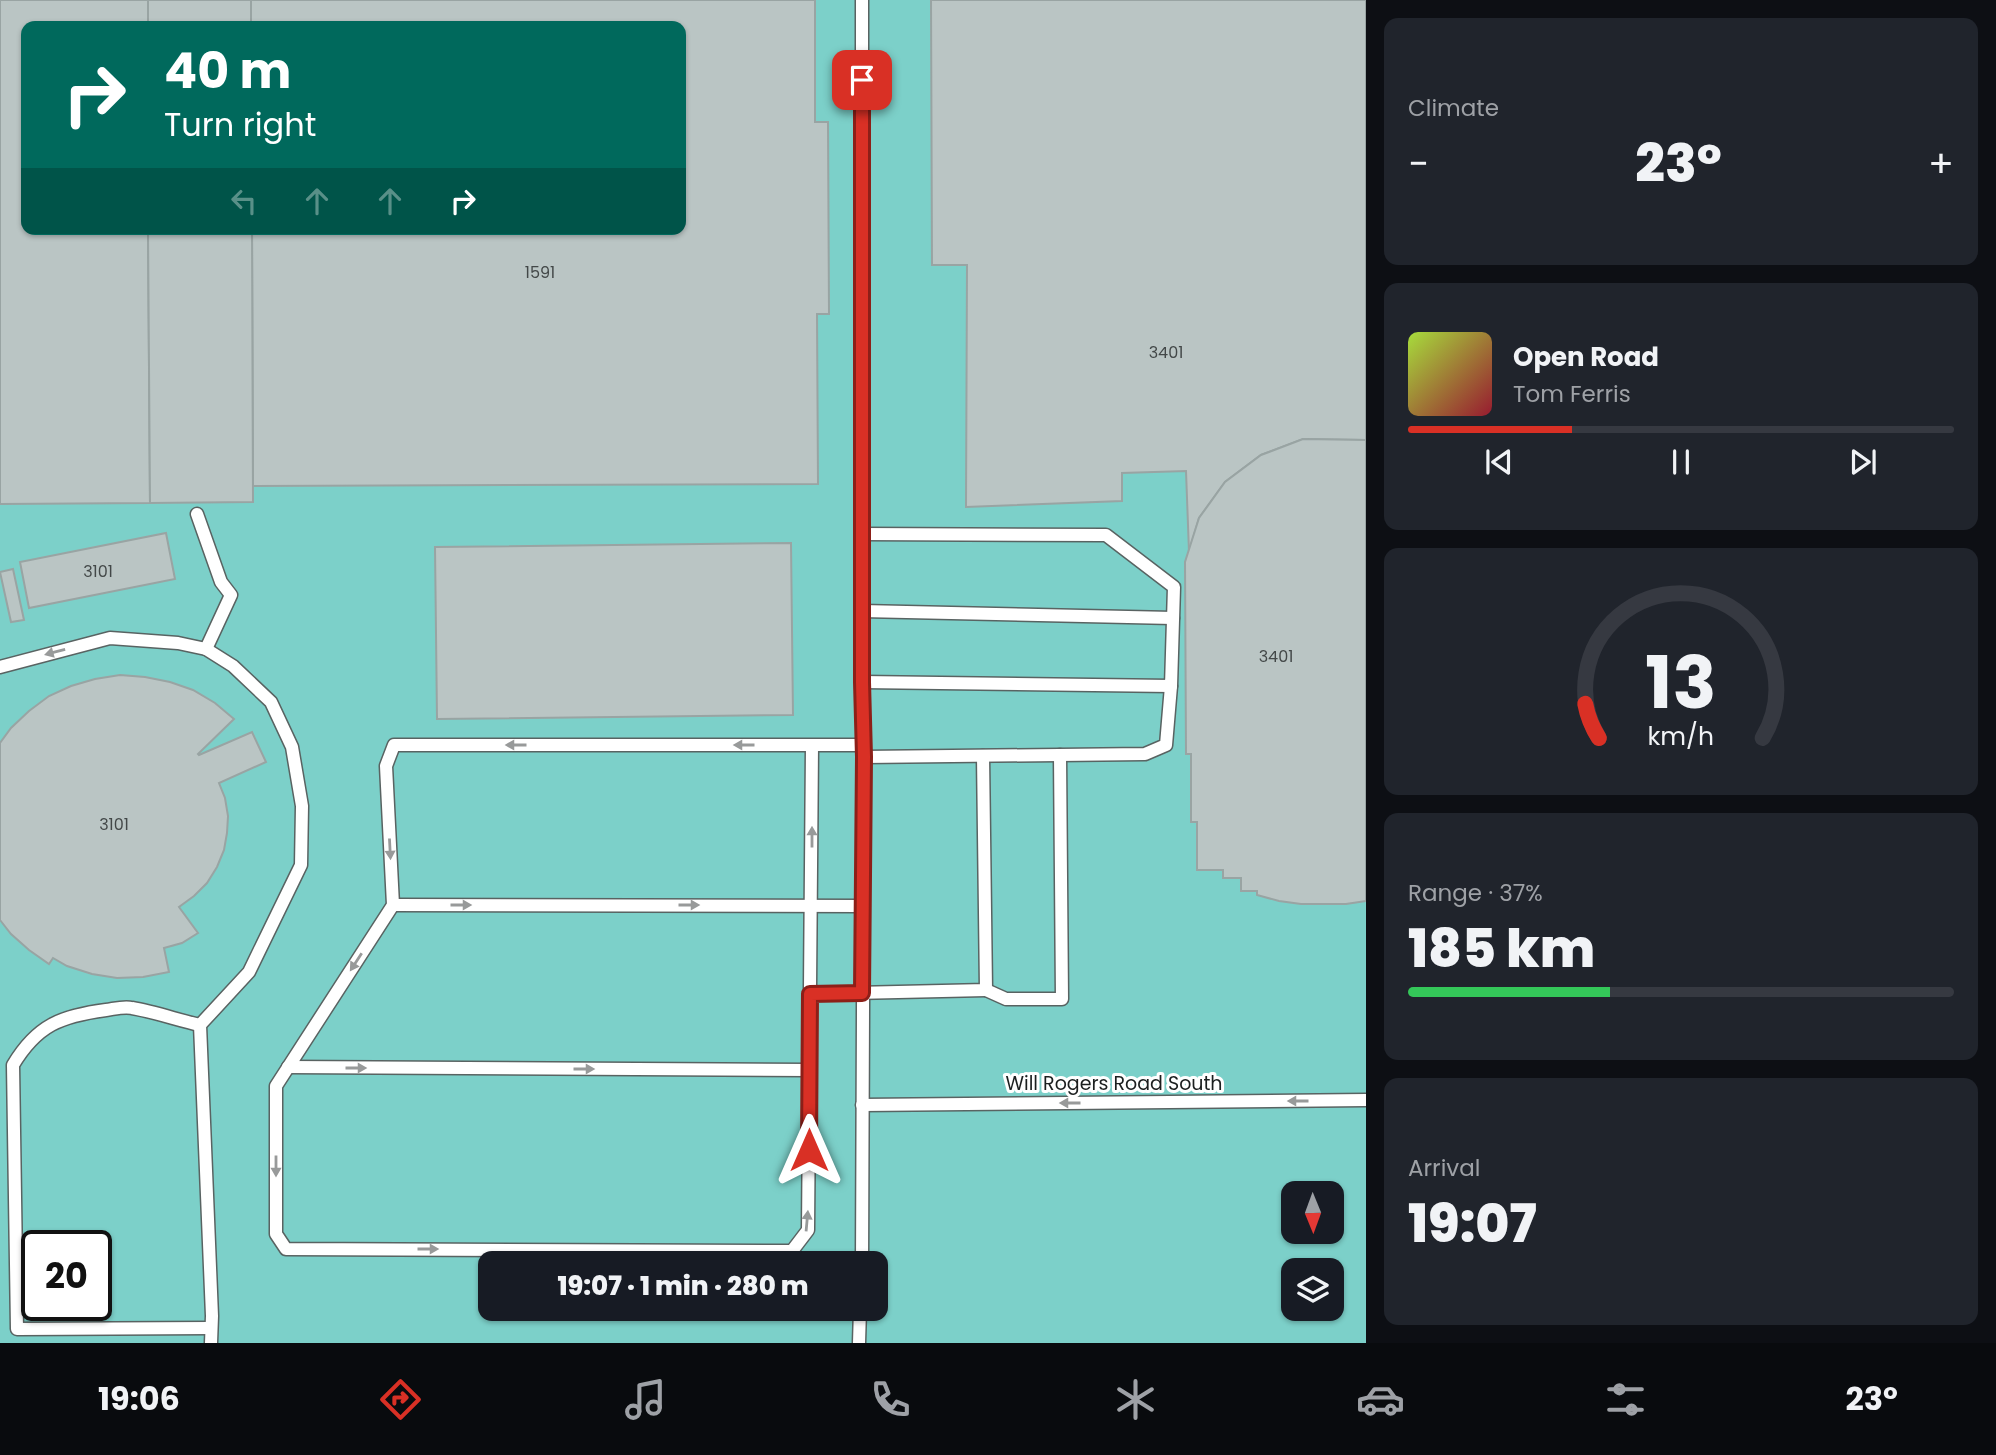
<!DOCTYPE html>
<html lang="en">
<head>
<meta charset="utf-8">
<style>
	body { margin:0; font-family:Poppins,sans-serif; background:#20242c; color:#f1f3f6; height:100vh; display:flex; flex-direction:column; font-size:26px; white-space:nowrap }
	* { box-sizing:border-box; margin:0 }
	p { font-size:23px; color:#9ea1a6 }
	.icon { flex:none; width:38px; height:38px; fill:none; stroke:currentColor; stroke-width:2; stroke-linecap:round; stroke-linejoin:round }
	.map { position:relative; flex:1; overflow:hidden }
	.panel { display:flex; flex-direction:column; gap:18px; padding:18px; background:#0d0f14; width:630px }
	.panel>* { flex:none }
	.banner { position:absolute; left:21px; top:21px; width:665px; height:214px; border-radius:14px; box-shadow:0 2px 5px #0004; background:#00695c; color:#fff; overflow:hidden }
	.needle { width:46px; rotate:179deg }
	.fabs { position:absolute; left:1281px; top:1181px; display:grid; gap:14px }
	.fabs a { display:grid; place-items:center; width:63px; height:63px; border-radius:14px; background:#171b24; box-shadow:0 2px 5px #0004; font-size:35px }
	.speed { position:absolute; left:21px; top:1230px; display:flex; gap:14px; font-size:35px; font-weight:700; text-align:center }
	.speed>* { display:grid; place-content:center; width:91px; height:91px; border-radius:50%; background:#171b24; box-shadow:0 2px 5px #0004; line-height:1 }
	.speed .limit { border:4px solid #111; border-radius:10px; background:#fff; color:#111 }
	.pin { position:absolute; display:grid; place-items:center; width:60px; height:60px; color:#fff; margin:-30px; border-radius:14px; box-shadow:0 4px 10px #0006 }
	.me { position:absolute; width:77px; margin:-38px; rotate:0deg; stroke-linejoin:round; filter:drop-shadow(0 0 5px #0008) }
	.turn { display:flex; align-items:center; gap:24px; height:147px; padding:0 28px; font-size:32px }
	.turn .icon { width:91px; height:91px; stroke-width:2.5 }
	.turn b { display:block; font-size:49px; line-height:60px }
	.lanes { display:flex; align-items:center; height:66px; padding:0 28px; background:#0003; justify-content:center; gap:35px; direction:ltr }
	.lanes .off { opacity:.35 }
	.big { font-size:52px; font-weight:800; line-height:1.1 }
	.panel .widget { flex:1; display:flex; flex-direction:column; justify-content:center; gap:10px; min-width:0; padding:0 24px; border-radius:14px; background:#20242c }
	.panel .dial { align-items:center; gap:0 }
	.dial svg { height:182px; overflow:visible; fill:none; stroke:#363941; stroke-width:7; stroke-linecap:round; text-anchor:middle }
	.dial text { fill:#f1f3f6; stroke:none }
	.song { display:flex; align-items:center; gap:21px }
	.cover { width:84px; height:84px; border-radius:10px; background:linear-gradient(135deg,hsl(80 70% 55%),hsl(350 70% 35%)) }
	.played { height:7px; border-radius:4px; background:linear-gradient(90deg,#d93025 30%,#363941 30%) }
	.keys { display:flex; justify-content:space-around; direction:ltr }
	.heat { display:flex; justify-content:space-between; align-items:center; font-size:38px; direction:ltr }
	.charge { height:10px; border-radius:5px; background:linear-gradient(90deg,#34c759 37%,#363941 0) }
	.trip { position:absolute; left:478px; top:1251px; width:410px; height:70px; border-radius:14px; background:#171b24; box-shadow:0 2px 5px #0004; font-weight:800; line-height:70px; text-align:center }
	.tabs { display:flex; height:112px; justify-content:space-around; align-items:center; background:#090b0e; color:#9ea1a6 }
	.tabs .icon { width:49px; height:49px }
	.tabs .current { color:#d93025 }
	.tabs b { font-size:32px; color:#f1f3f6 }
	main { display:flex; flex:1; min-height:0 }
	.map>svg:first-child { display:block }
	.green { fill:#7cd0c9; fill-rule:evenodd }
	.building { fill:#bac5c4; stroke:#99a4a3; stroke-width:2 }
	.lines { fill:none; stroke-linecap:round; stroke-linejoin:round }
	.lane-casing { stroke:#596362; stroke-width:15 }
	.lane { stroke:#fff; stroke-width:12 }
	.oneway { fill:#989a9a }
	.route-casing { stroke:#8d1f18; stroke-width:18 }
	.route { stroke:#d93025; stroke-width:12 }
	.labels { text-anchor:middle; stroke-width:6; stroke-linejoin:round; paint-order:stroke }
	.number-label { font-size:16px; fill:#434848 }
	.street-label { font-size:19px; fill:#1b1f1f; stroke:#fff }
</style>
</head>
<body>
<main>
<div class="map">
<svg width="1366" height="1343" viewBox="0 0 1366 1343">
	<rect width="100%" height="100%" fill="#dce7e6"/>
	<path class="green" d="M0,0h1366v1343h-1366zM26,26h655v203h-655zM1293,1194h39v38h-39zM37,1246h59v60h-59zM490,1264h385v45h-385zM1293,1270h39v39h-39z"/>
	<g class="building">
		<polygon points="0,0 148,0 148,26 26,26 26,229 148,229 150,503 0,504"/>
		<rect x="148" y="0" width="103" height="26"/>
		<polygon points="251,0 815,0 815,122 828,122 829,314 817,314 818,484 253,486 252,229 681,229 681,26 251,26"/>
		<polygon points="931,0 1366,0 1366,440 1303,439 1261,455 1225,482 1199,518 1189,552 1186,471 1122,473 1122,501 966,507 967,265 932,265"/>
		<polygon points="148,229 252,229 253,502 150,503"/>
		<polygon points="1303,439 1366,440 1366,901 1346,904 1301,904 1279,901 1257,895 1257,891 1241,891 1241,878 1223,878 1223,870 1197,870 1197,822 1191,822 1191,754 1186,754 1185,562 1199,518 1225,482 1261,455"/>
		<polygon points="166,533 175,579 29,608 20,562"/>
		<polygon points="791,543 793,715 437,719 435,547"/>
		<polygon points="13,569 24,620 11,622 0,572"/>
		<polygon points="120,675 145,677 170,682 193,690 215,703 234,719 198,754 199,755 252,732 266,762 219,783 225,798 228,816 227,833 224,850 217,867 207,883 194,896 179,907 198,933 182,943 164,948 169,972 143,977 117,978 92,974 67,966 53,958 49,964 29,950 11,934 0,920 0,743 11,728 29,711 49,696 71,686 95,679"/>
	</g>
	<g class="lines">
		<g class="lane-casing">
			<g id="lane">
				<polyline points="197,514 221,582 231,595 206,649"/>
				<polyline points="862,534 1106,535 1174,587 1171,686 862,682"/>
				<polyline points="862,611 1173,618"/>
				<polyline points="0,667 110,638 178,643 206,649 233,666 271,702 292,747 302,806 301,865 249,972 200,1025 212,1316 211,1343"/>
				<polyline points="812,746 808,1230 792,1251 286,1249 276,1234 276,1086 393,905 386,766 394,745 864,745"/>
				<polyline points="864,757 1145,754 1166,745 1171,686"/>
				<polyline points="393,905 863,906"/>
				<polyline points="986,990 1006,999 1062,999 1060,755"/>
				<polyline points="810,994 986,990 983,756"/>
				<path d="M200,1025c-22,-5 -45,-13 -68,-17 -8,-2 -18,1 -26,2 -45,6 -69,15 -93,55l4,264 194,-1"/>
				<polyline points="288,1067 809,1070"/>
				<polyline points="862,1105 1366,1100"/>
				<polyline points="862,1264 864,757 862,682 862,0"/>
				<polyline points="859,1343 860,1309"/>
			</g>
		</g>
		<use href="#lane" class="lane"/>
	</g>
	<defs><path id="oneway-solid" d="M-6-.8H1V-3.2L6.5 0L1 3.2V.8H-6Z" transform="scale(1.75)"/></defs>
	<g class="oneway">
		<use href="#oneway-solid" transform="translate(55 652) rotate(165)"/>
		<use href="#oneway-solid" transform="translate(516 745) rotate(-180)"/>
		<use href="#oneway-solid" transform="translate(744 745) rotate(-180)"/>
		<use href="#oneway-solid" transform="translate(812 837) rotate(-90)"/>
		<use href="#oneway-solid" transform="translate(390 849) rotate(87)"/>
		<use href="#oneway-solid" transform="translate(461 905)"/>
		<use href="#oneway-solid" transform="translate(689 905)"/>
		<use href="#oneway-solid" transform="translate(356 962) rotate(123)"/>
		<use href="#oneway-solid" transform="translate(356 1068)"/>
		<use href="#oneway-solid" transform="translate(584 1069)"/>
		<use href="#oneway-solid" transform="translate(1298 1101) rotate(180)"/>
		<use href="#oneway-solid" transform="translate(1070 1103) rotate(180)"/>
		<use href="#oneway-solid" transform="translate(276 1166) rotate(90)"/>
		<use href="#oneway-solid" transform="translate(807 1221) rotate(-85)"/>
		<use href="#oneway-solid" transform="translate(428 1249)"/>
	</g>
	<g class="lines">
		<g class="route-casing">
			<polyline id="route" points="809,1150 810,994 862,993 864,757 862,682 862,80"/>
		</g>
		<use href="#route" class="route"/>
	</g>
	<g class="labels">
		<g class="number-label">
			<text x="540" y="278">1591</text>
			<text x="1166" y="358">3401</text>
			<text x="98" y="577">3101</text>
			<text x="1276" y="662">3401</text>
			<text x="114" y="830">3101</text>
		</g>
		<g class="street-label">
			<text x="1114" y="1090">Will Rogers Road South</text>
		</g>
	</g>
</svg>
<div class="fabs">
<a><svg class="needle" viewBox="-14 -14 28 28"><path d="M0-13l5 13h-10z" fill="#e53935"/><path d="M0 13l5-13h-10z" fill="#9ea1a6"/></svg></a>
<a><svg class="icon" aria-label="layers" viewBox="0 0 24 24"><path d="M12 4l9 5-9 5-9-5zM3 14l9 5 9-5"/></svg></a>
</div>
<div class="speed"><div class="limit">20</div></div>
<div class="pin" style="left:862px;top:80px;background:#d93025"><svg class="icon" aria-label="arrive" viewBox="0 0 24 24"><path d="M6 21V4h12l-3 4 3 4H6"/></svg></div>
<svg class="me" style="left:809px;top:1150px" viewBox="-20 -20 40 40"><path d="M0-17L14 15 0 8-14 15z" fill="#d93025" stroke="#fff" stroke-width="4"/></svg>
<div class="trip">19:07 · 1 min · 280 m</div>
<div class="banner">
<div class="turn"><svg class="icon" aria-label="right" viewBox="0 0 24 24"><path d="M7 20v-9h11M14 6l5 5-5 5"/></svg><div><b>40 m</b>Turn right</div></div>
<div class="lanes"><svg class="icon off" aria-label="left" viewBox="0 0 24 24"><path d="M17 20v-9H6M10 6l-5 5 5 5"/></svg><svg class="icon off" aria-label="ahead" viewBox="0 0 24 24"><path d="M12 20V5M6 11l6-6 6 6"/></svg><svg class="icon off" aria-label="ahead" viewBox="0 0 24 24"><path d="M12 20V5M6 11l6-6 6 6"/></svg><svg class="icon" aria-label="right" viewBox="0 0 24 24"><path d="M7 20v-9h11M14 6l5 5-5 5"/></svg></div>
</div>
</div>
<section class="panel">
<div class="widget"><p>Climate</p>
<div class="heat"><a>−</a><b class="big">23°</b><a>+</a></div>
</div>
<div class="widget">
<div class="song"><i class="cover"></i><div><b>Open Road</b><p>Tom Ferris</p></div></div>
<div class="played"></div>
<div class="keys"><svg class="icon" aria-label="previous" viewBox="0 0 24 24"><path d="M18 5L8 12l10 7zM5 5v14"/></svg><svg class="icon" aria-label="pause" viewBox="0 0 24 24"><path d="M8 5v14M16 5v14"/></svg><svg class="icon" aria-label="next" viewBox="0 0 24 24"><path d="M6 5l10 7-10 7zM19 5v14"/></svg></div>
</div>
<div class="widget dial"><svg viewBox="0 0 100 80">
<path d="M14 69A42 42 0 1 1 86 69"/>
<path d="M14 69A42 42 0 0 1 8 54" stroke="#d93025"/>
<text x="50" y="56" font-size="32" font-weight="700">13</text>
<text x="50" y="72" font-size="11">km/h</text>
</svg></div>
<div class="widget"><p>Range · 37%</p><b class="big">185 km</b><div class="charge"></div></div>
<div class="widget"><p>Arrival</p><b class="big">19:07</b></div>
</section>
</main>
<nav class="tabs">
<b>19:06</b>
<svg class="icon current" aria-label="directions" viewBox="0 0 24 24"><path d="M12 3l9 9-9 9-9-9zM9 14v-3h6M13 9l2 2-2 2"/></svg>
<svg class="icon" aria-label="music" viewBox="0 0 24 24"><path d="M9 18V5l10-2v13"/><circle cx="6" cy="18" r="3"/><circle cx="16" cy="16" r="3"/></svg>
<svg class="icon" aria-label="phone" viewBox="0 0 24 24"><path d="M5 4h4l2 5-3 2q2 4 5 5l2-3 5 2v4C11 20 4 13 5 4z"/></svg>
<svg class="icon" aria-label="climate" viewBox="0 0 24 24"><path d="M12 3v18M4 7l16 10M4 17L20 7"/></svg>
<svg class="icon" aria-label="car" viewBox="0 0 24 24"><path d="M5 17H2v-5l4-1 3-4h7l3 4 3 1v5h-3M9 17h6M6 11h13"/><circle cx="7" cy="17" r="2"/><circle cx="17" cy="17" r="2"/></svg>
<svg class="icon" aria-label="filters" viewBox="0 0 24 24"><path d="M4 7h16M4 17h16"/><circle cx="9" cy="7" r="2"/><circle cx="15" cy="17" r="2"/></svg>
<b>23°</b>
</nav>
</body>
</html>
